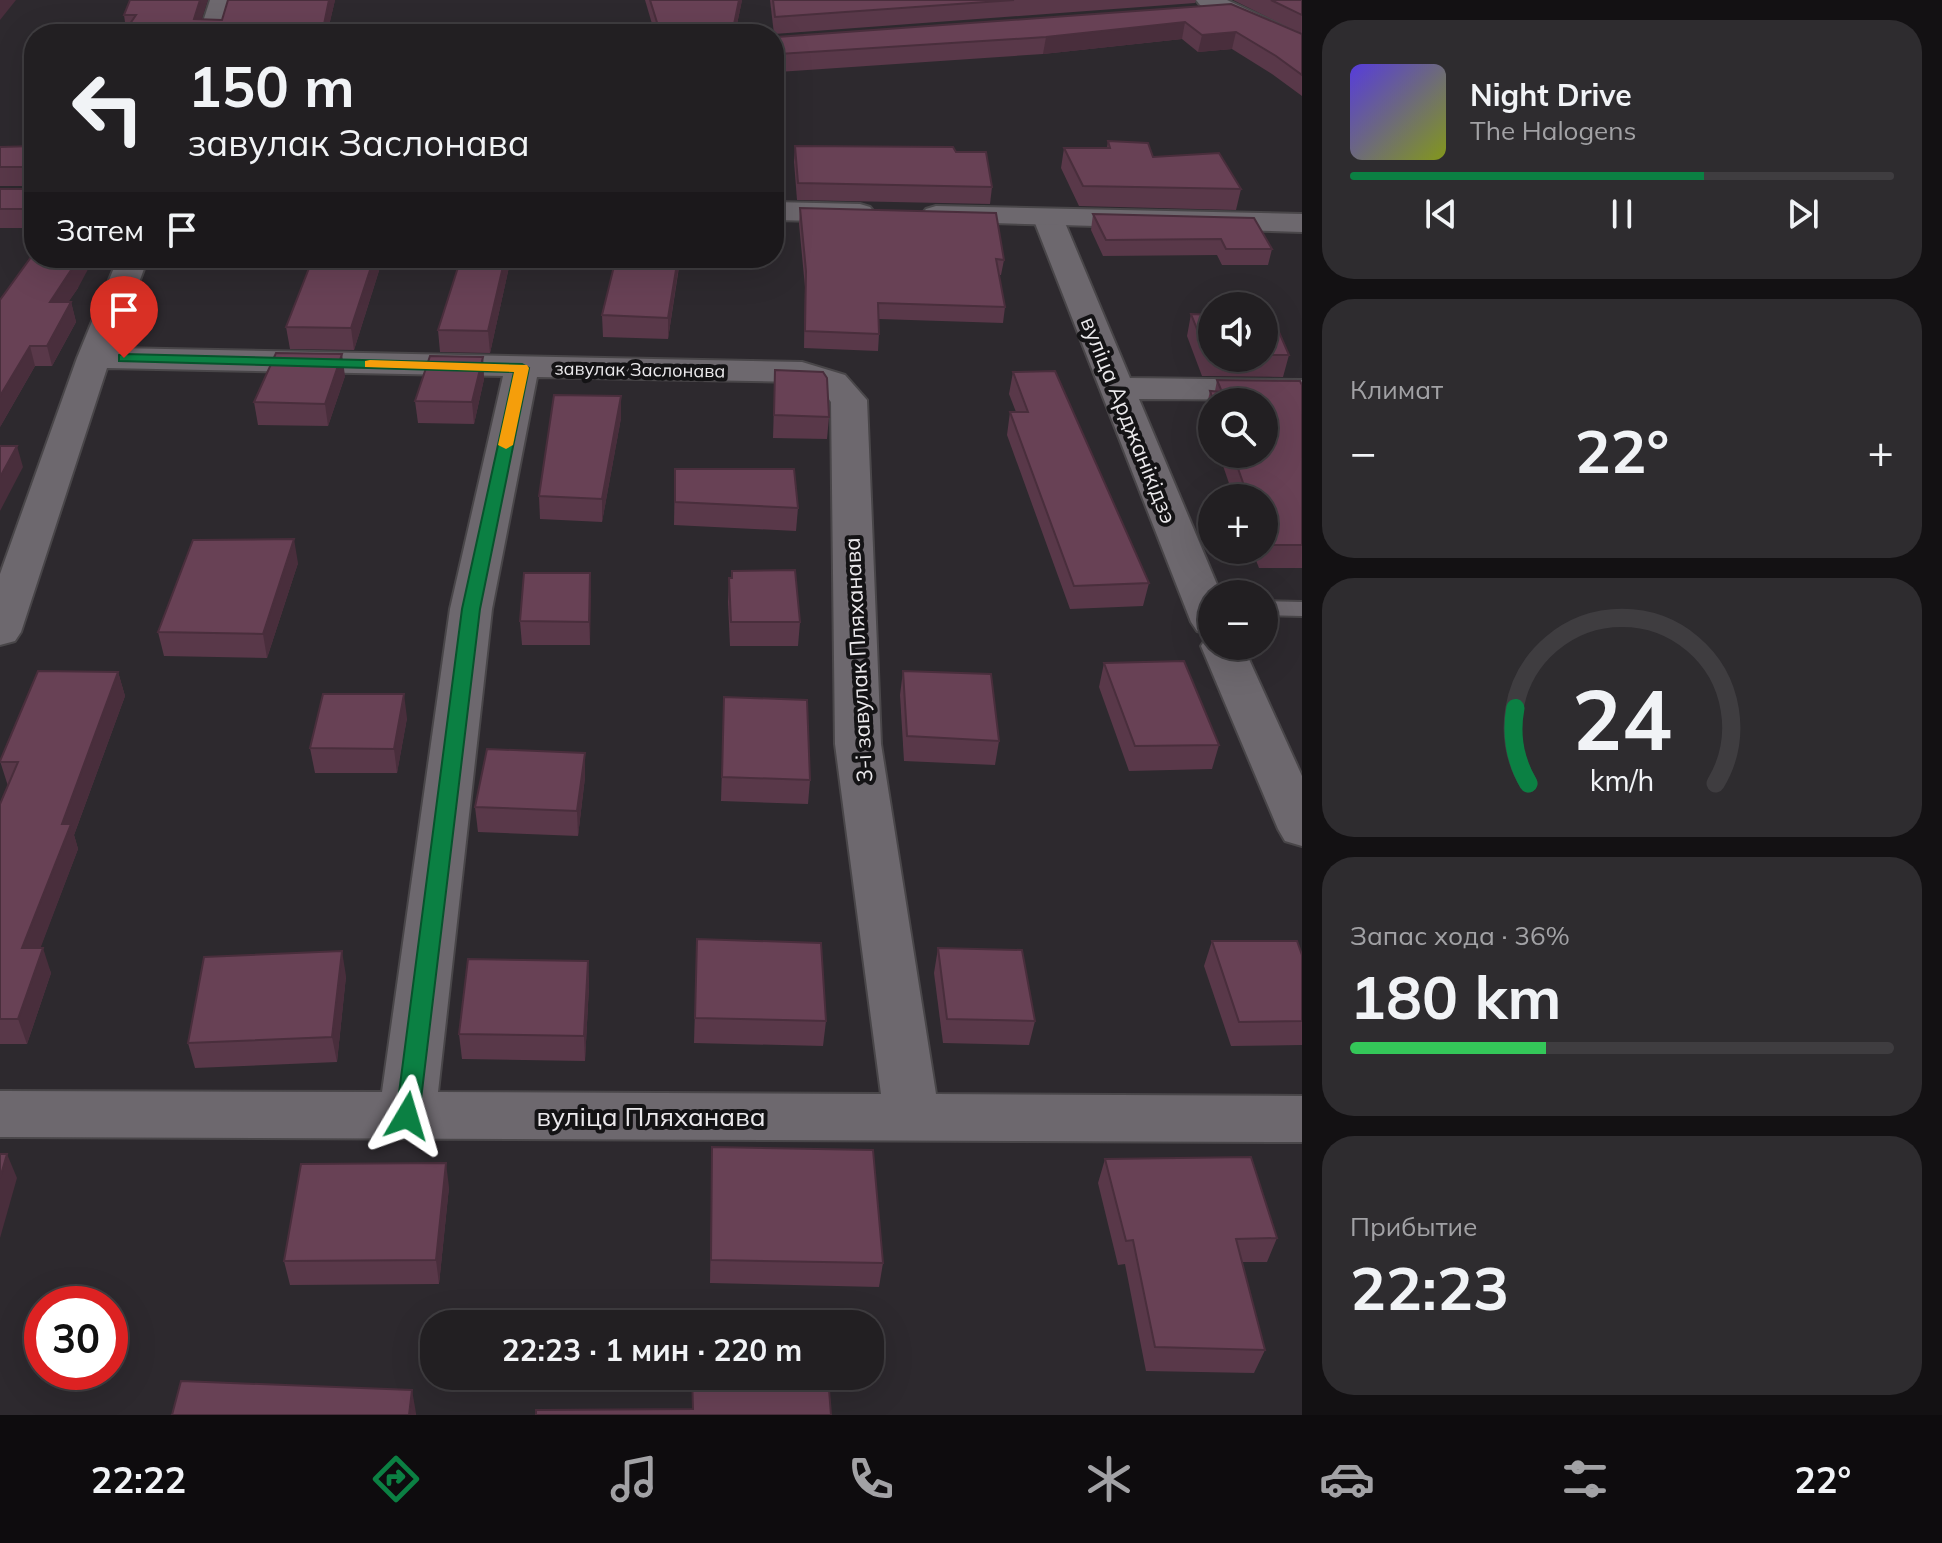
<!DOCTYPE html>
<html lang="ru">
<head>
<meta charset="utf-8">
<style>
	body { margin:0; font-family:Mulish,sans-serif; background:#2e2c2f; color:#f1f3f6; height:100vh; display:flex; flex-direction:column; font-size:30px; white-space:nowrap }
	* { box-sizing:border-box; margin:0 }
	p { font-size:26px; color:#a2a2a5 }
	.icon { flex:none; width:44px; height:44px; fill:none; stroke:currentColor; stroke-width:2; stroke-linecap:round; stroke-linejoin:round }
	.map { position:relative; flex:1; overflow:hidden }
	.details { display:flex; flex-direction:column; gap:20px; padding:20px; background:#131113; width:640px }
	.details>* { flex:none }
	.hud { position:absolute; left:24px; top:24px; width:760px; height:244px; border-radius:32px; box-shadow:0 8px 32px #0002,0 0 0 2px #3f3d40; background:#221f22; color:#f1f3f6; overflow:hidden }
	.fabs { position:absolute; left:1198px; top:292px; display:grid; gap:16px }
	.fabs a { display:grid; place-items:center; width:80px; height:80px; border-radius:50%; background:#221f22; box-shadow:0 8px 32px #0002,0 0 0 2px #3f3d40; font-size:40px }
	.speed { position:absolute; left:24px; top:1286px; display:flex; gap:16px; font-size:40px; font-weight:700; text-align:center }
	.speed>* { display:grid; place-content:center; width:104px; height:104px; border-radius:50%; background:#221f22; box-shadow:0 8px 32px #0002,0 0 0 2px #3f3d40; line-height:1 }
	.speed .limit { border:12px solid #d22; background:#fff; color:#111 }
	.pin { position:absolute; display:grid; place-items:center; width:68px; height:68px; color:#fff; margin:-82px -34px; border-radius:50% 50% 50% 0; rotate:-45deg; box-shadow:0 0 8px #0007 }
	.pin .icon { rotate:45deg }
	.me { position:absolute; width:88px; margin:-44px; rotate:7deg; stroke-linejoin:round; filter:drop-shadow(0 0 6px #0008) }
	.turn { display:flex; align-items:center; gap:28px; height:168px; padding:0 32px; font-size:36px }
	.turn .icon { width:104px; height:104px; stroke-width:2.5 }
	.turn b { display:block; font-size:56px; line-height:68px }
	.then { display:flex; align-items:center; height:76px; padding:0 32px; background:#0003; gap:16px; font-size:30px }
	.big { font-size:60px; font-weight:700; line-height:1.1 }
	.details .tile { flex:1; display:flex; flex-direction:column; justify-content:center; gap:12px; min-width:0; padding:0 28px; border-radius:32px; background:#2e2c2f }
	.details .dial { align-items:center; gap:0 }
	.dial svg { height:208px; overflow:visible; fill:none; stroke:#3f3d40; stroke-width:7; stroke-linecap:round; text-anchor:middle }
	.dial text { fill:#f1f3f6; stroke:none }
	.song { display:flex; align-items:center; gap:24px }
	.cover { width:96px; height:96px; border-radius:12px; background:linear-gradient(135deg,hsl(250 70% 55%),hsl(70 70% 35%)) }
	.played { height:8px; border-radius:4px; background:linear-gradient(90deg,#0b8043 65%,#3f3d40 65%) }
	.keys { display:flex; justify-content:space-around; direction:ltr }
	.heat { display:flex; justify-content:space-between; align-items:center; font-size:44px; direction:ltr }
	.charge { height:12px; border-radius:6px; background:linear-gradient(90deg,#34c759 36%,#3f3d40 0) }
	.trip { position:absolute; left:420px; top:1310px; width:464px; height:80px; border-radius:32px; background:#221f22; box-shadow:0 8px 32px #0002,0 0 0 2px #3f3d40; font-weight:700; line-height:80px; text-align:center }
	.tabs { display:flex; height:128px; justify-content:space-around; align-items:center; background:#0e0c0e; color:#a2a2a5 }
	.tabs .icon { width:56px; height:56px }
	.tabs .selected { color:#0b8043 }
	.tabs b { font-size:36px; color:#f1f3f6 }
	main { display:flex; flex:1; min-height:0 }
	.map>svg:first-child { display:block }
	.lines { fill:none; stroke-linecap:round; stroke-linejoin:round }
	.service-casing { stroke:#494649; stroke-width:4 }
	.minor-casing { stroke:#494649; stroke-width:4 }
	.tertiary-casing { stroke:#494649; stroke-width:4 }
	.service { fill:#6d686e; fill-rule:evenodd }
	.minor { fill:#6d686e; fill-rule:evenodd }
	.tertiary { fill:#6d686e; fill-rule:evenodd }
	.wall { fill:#593849 }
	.shaded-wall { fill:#492e3c }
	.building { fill:#684155; stroke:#492e3c; stroke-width:2 }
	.route { fill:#0b8043; stroke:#07532c; stroke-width:2 }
	.slow { fill:#f59e0b }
	.labels { text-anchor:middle; stroke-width:8; stroke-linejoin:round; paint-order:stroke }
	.far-street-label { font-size:18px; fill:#ebe9ec; stroke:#141315 }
	.street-label { font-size:22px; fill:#ebe9ec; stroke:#141315 }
	.near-street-label { font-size:26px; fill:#ebe9ec; stroke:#141315 }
</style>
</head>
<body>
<main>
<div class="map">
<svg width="1302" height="1415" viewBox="0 0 1302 1415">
	<rect width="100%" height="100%" fill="#2d292e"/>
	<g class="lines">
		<g class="service-casing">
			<polygon id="service" points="1264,601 1302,602 1302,616 1264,615"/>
		</g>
		<g class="minor-casing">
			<g id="minor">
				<polygon points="210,0 234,0 223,34 199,34"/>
				<polygon points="1196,0 1227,0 1302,35 1302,51 1200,5"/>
				<polygon points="1048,209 1059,212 1063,218 1130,378 1302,380 1302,400 1139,399 1221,594 1212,594 1212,635 1197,631 1191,622 1033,218 1037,212"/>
				<path d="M118,258h30l-33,90 687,14 43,13 22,25 14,344 55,350 366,2v46l-1302,-5v-46l382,1 68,-483 53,-233 -396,-8 -86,264 -6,9 -15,4v-71l77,-216zM537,377l262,5 22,7 10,13 4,342 46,350 -443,-2 54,-483z"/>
				<polygon points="1212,635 1212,646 1243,646 1302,776 1302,846 1285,841 1278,829 1201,646 1207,637"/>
			</g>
		</g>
		<g class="tertiary-casing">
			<g id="tertiary">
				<polygon points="774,202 860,204 870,207 875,213 870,219 860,222 774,220"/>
				<polygon points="936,206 1302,214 1302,232 926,221 921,215 926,209"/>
			</g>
		</g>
		<use href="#service" class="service"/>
		<use href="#minor" class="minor"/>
		<use href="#tertiary" class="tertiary"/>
	</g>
	<g class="wall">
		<polygon points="130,0 202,19 222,20 228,0 335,0 327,34 126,29 124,15"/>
		<polygon points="645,0 742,0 735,34 655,34"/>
		<polygon points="770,0 1196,0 1195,3 774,34"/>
		<polygon points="1233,0 1302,0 1302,34"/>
		<polygon points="1231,4 1302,34 1302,96 1272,74 1232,49 1198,52 1182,39 1043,54 778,72 776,54 777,37"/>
		<polygon points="1108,141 1241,189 1236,210 1079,206 1061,168 1064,148 1107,148"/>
		<polygon points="34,146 34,228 0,228 0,189 32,189 32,186 0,186 0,147"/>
		<polygon points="795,146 956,152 992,187 990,204 797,200 794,162"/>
		<polygon points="800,208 1004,260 1001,275 999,275 1005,307 1003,323 879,319 879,334 878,351 804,348 805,287 799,224"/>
		<polygon points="1093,214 1272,249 1268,265 1222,265 1217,255 1103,256 1091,230"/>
		<polygon points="34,253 78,288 68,302 71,302 76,322 52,366 35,366 0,427"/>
		<polygon points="383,258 354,350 290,349 286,327"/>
		<polygon points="461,258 511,258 490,353 440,352 438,330"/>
		<polygon points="616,258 689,258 688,261 680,261 668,339 603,337 602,315"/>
		<polygon points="1191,314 1212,315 1212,358 1264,358 1264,316 1289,355 1283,377 1202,376 1187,336"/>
		<polygon points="483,357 484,379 474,424 418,423 415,401"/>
		<polygon points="775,370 829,417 827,439 773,438"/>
		<polygon points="1013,372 1149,583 1143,606 1070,609 1007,435 1010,412 1016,412 1009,394"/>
		<polygon points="345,376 328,426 258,425 254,402"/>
		<polygon points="1217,380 1302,385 1302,568 1259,568 1252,550 1264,550 1264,498 1234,498 1219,454 1264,454 1264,402 1212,402 1212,434 1205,413 1210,391 1215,391"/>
		<polygon points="621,396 621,418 602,522 540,519 539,496"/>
		<polygon points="675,469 798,508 796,531 674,525"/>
		<polygon points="298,563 267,658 164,656 158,632"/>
		<polygon points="590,573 590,645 522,645 520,621"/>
		<polygon points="729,578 800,622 798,646 730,646 728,602"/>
		<polygon points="1104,663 1219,745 1212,769 1129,771 1099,687"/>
		<polygon points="903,671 999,741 995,765 904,761 900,695"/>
		<polygon points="118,672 125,696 74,835 78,849 40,948 51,973 27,1044 0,1044 0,804 8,786 0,761"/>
		<polygon points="724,697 810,780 808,804 721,801"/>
		<polygon points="407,718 397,773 315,773 310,748"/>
		<polygon points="585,753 585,777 578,836 478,832 475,807"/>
		<polygon points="697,939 826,1021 823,1046 694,1043"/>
		<polygon points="1212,941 1302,955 1302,1045 1231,1046 1204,966"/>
		<polygon points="938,948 1035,1021 1029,1045 943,1043 934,973"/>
		<polygon points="588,961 589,986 585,1061 462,1059 459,1034"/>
		<polygon points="346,976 337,1062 195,1068 188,1043"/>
		<polygon points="712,1147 883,1263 879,1287 710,1283"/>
		<polygon points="1105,1159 1277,1238 1267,1262 1242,1262 1265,1350 1254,1373 1146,1371 1125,1264 1118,1265 1098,1183"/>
		<polygon points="449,1187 439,1284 290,1285 284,1261"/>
	</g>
	<g class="shaded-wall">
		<polygon points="0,0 16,0 0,20"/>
		<polygon points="200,0 208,0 197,34 194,19"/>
		<polygon points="329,0 335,0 327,34 322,34"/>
		<polygon points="739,0 742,0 735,34 732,34"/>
		<polygon points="1185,22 1182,39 1043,54 1046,37"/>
		<polygon points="1236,32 1232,49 1198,52 1202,35"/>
		<polygon points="79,258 94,258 78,288 55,322 50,302"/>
		<polygon points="374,258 383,258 354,350 351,328"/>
		<polygon points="505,258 511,258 490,353 488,331"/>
		<polygon points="678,258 680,258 668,339 668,318"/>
		<polygon points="71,302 76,322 52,366 47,346"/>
		<polygon points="30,346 35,366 0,427 0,396"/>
		<polygon points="342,354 345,376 328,426 325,404"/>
		<polygon points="483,357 484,379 474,424 472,402"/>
		<polygon points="621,396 621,418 602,522 602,499"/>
		<polygon points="17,446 23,467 0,511 0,477"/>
		<polygon points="294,539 298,563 267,658 263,634"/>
		<polygon points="590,573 591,596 590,645 589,622"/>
		<polygon points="118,672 125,696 74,835 78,849 31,973 22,948 62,824"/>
		<polygon points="404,694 407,718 397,773 394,749"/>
		<polygon points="585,753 585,777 578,836 577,811"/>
		<polygon points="43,948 51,973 27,1044 18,1019"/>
		<polygon points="342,951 346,976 337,1062 332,1037"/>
		<polygon points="588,961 589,986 585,1061 584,1036"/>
		<polygon points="7,1154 17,1178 0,1238 0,1178"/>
		<polygon points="446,1163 449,1187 439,1284 436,1260"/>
		<polygon points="412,1390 416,1413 416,1415 409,1415"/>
	</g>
	<g class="building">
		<polygon points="130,0 200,0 194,19 222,20 228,0 329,0 322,34 123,34 136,15 124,15"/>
		<polygon points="650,0 739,0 732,34 670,34 669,31 660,32"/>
		<polygon points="773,0 1014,0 775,17"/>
		<polygon points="1271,0 1302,0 1302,15"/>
		<polygon points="1231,4 1302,34 1302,75 1276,56 1236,32 1202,35 1185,22 1046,37 779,54 777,37"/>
		<polygon points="1108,141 1148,143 1153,157 1219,153 1241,189 1083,186 1064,148 1110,148"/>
		<polygon points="34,146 34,209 0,209 0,189 32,189 32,167 0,167 0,147"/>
		<polygon points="795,146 953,147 956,152 986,152 992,187 798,183"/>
		<polygon points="800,208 996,213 1004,260 996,259 1005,307 878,303 879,334 805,331 806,271"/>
		<polygon points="1093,214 1254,218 1272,249 1226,249 1221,239 1106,240"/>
		<polygon points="34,253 34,258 79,258 50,302 71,302 47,346 30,346 0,396 0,300"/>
		<polygon points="313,258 374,258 351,328 286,327"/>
		<polygon points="461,258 505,258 488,331 438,330"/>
		<polygon points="616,258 678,258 668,318 602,315"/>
		<polygon points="1191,314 1212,315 1212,354 1207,354"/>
		<polygon points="1264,316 1272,316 1289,355 1264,355"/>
		<polygon points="276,353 342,354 325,404 254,402"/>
		<polygon points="430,356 483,357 472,402 415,401"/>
		<polygon points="775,370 823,372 827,378 829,417 774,415"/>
		<polygon points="1055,371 1149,583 1074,586 1010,412 1028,412 1013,372"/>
		<polygon points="1217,380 1300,381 1302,385 1302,545 1266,545 1264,540 1264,498 1246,498 1245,497 1248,497 1233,454 1264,454 1264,402 1214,402 1210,391 1222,392"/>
		<polygon points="554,395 621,396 602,499 539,496"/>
		<polygon points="0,446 17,446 0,477"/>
		<polygon points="675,469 794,469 798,508 675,502"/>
		<polygon points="294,539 263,634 158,632 193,540"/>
		<polygon points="795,570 800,622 731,622 729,578 732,578 732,571"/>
		<polygon points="524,573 590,573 589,622 520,621"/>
		<polygon points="1184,661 1219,745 1135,746 1104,663"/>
		<polygon points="38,671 118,672 62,824 71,824 22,948 43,948 18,1019 0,1019 0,804 18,762 0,762 0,761"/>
		<polygon points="903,671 991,674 999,741 907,736"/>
		<polygon points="323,694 404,694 394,749 310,748"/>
		<polygon points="724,697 807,700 810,780 722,777"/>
		<polygon points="487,749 585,753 577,811 475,807"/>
		<polygon points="697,939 821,943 826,1021 695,1018"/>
		<polygon points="1212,941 1297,941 1302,955 1302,1021 1239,1022"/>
		<polygon points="938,948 1022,950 1035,1021 947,1019"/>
		<polygon points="342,951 332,1037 188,1043 204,957"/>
		<polygon points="468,959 588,961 584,1036 459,1034"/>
		<polygon points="712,1147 873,1150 883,1263 711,1260"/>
		<polygon points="0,1154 7,1154 0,1178"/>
		<polygon points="1251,1157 1277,1238 1236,1239 1265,1350 1155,1347 1133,1240 1126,1241 1105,1159"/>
		<polygon points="446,1163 436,1260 284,1261 301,1164"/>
		<polygon points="692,1376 828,1376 831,1415 536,1415 536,1410 693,1409"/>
		<polygon points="181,1381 412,1390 409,1415 172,1415"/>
	</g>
	<polygon class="route" points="124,354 522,364 529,368 480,609 419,1116 416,1123 407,1126 399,1123 396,1116 462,609 514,372 119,361 119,355"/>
	<polygon class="slow" points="370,360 527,365 529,368 513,445 506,449 498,445 514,372 365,367 365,361"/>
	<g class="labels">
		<g class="far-street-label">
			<text transform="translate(640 370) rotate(1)" y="6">завулак Заслонава</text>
		</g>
		<g class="street-label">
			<text transform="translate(1129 420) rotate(68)" y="8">вуліца Арджанікідзэ</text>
			<text transform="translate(858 660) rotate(-93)" y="8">3-і завулак Пляханава</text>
		</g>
		<g class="near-street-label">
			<text x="651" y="1126">вуліца Пляханава</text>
		</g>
	</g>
</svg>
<div class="fabs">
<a><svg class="icon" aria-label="sound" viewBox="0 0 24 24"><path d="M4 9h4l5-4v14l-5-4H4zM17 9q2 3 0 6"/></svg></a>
<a><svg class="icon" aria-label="search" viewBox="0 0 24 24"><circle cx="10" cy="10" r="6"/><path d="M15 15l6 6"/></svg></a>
<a>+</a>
<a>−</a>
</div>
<div class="speed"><div class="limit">30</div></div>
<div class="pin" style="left:124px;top:358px;background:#d93025"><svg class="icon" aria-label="arrive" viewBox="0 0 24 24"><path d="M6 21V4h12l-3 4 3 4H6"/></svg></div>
<svg class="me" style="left:407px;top:1116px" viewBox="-20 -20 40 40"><path d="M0-17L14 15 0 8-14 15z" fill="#0b8043" stroke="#fff" stroke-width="4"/></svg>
<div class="trip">22:23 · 1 мин · 220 m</div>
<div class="hud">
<div class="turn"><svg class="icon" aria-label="left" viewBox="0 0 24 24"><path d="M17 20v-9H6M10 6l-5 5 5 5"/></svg><div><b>150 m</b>завулак Заслонава</div></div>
<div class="then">Затем<svg class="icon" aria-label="arrive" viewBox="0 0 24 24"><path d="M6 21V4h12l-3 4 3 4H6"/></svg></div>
</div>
</div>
<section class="details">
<div class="tile">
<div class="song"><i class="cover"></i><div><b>Night Drive</b><p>The Halogens</p></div></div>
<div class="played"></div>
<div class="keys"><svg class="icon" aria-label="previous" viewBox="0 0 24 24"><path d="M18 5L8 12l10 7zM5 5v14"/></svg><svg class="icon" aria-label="pause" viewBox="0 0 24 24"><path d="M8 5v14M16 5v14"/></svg><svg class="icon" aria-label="next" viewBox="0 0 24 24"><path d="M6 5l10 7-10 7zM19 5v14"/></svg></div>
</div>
<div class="tile"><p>Климат</p>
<div class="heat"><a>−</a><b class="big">22°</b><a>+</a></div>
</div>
<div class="tile dial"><svg viewBox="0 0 100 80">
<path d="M14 69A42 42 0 1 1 86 69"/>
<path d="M14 69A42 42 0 0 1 9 40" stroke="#0b8043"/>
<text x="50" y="56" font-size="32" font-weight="700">24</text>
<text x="50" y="72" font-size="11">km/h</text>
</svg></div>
<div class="tile"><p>Запас хода · 36%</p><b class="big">180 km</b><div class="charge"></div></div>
<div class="tile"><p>Прибытие</p><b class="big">22:23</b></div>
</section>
</main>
<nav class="tabs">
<b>22:22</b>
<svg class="icon selected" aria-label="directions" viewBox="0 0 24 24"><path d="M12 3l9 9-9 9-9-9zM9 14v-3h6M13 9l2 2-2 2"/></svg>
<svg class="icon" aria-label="music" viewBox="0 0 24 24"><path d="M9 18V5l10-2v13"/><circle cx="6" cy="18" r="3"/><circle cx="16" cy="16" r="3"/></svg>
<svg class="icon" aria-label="phone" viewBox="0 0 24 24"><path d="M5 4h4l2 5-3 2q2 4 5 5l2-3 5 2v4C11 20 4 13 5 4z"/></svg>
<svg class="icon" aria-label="climate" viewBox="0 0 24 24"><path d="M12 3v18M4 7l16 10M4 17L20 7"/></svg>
<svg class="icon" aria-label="car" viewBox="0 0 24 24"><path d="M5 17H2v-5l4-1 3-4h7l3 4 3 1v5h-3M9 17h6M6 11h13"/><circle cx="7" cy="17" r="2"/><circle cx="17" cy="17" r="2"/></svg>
<svg class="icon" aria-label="filters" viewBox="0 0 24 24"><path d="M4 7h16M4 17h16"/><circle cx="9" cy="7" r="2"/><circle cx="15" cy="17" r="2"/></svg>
<b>22°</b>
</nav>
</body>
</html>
